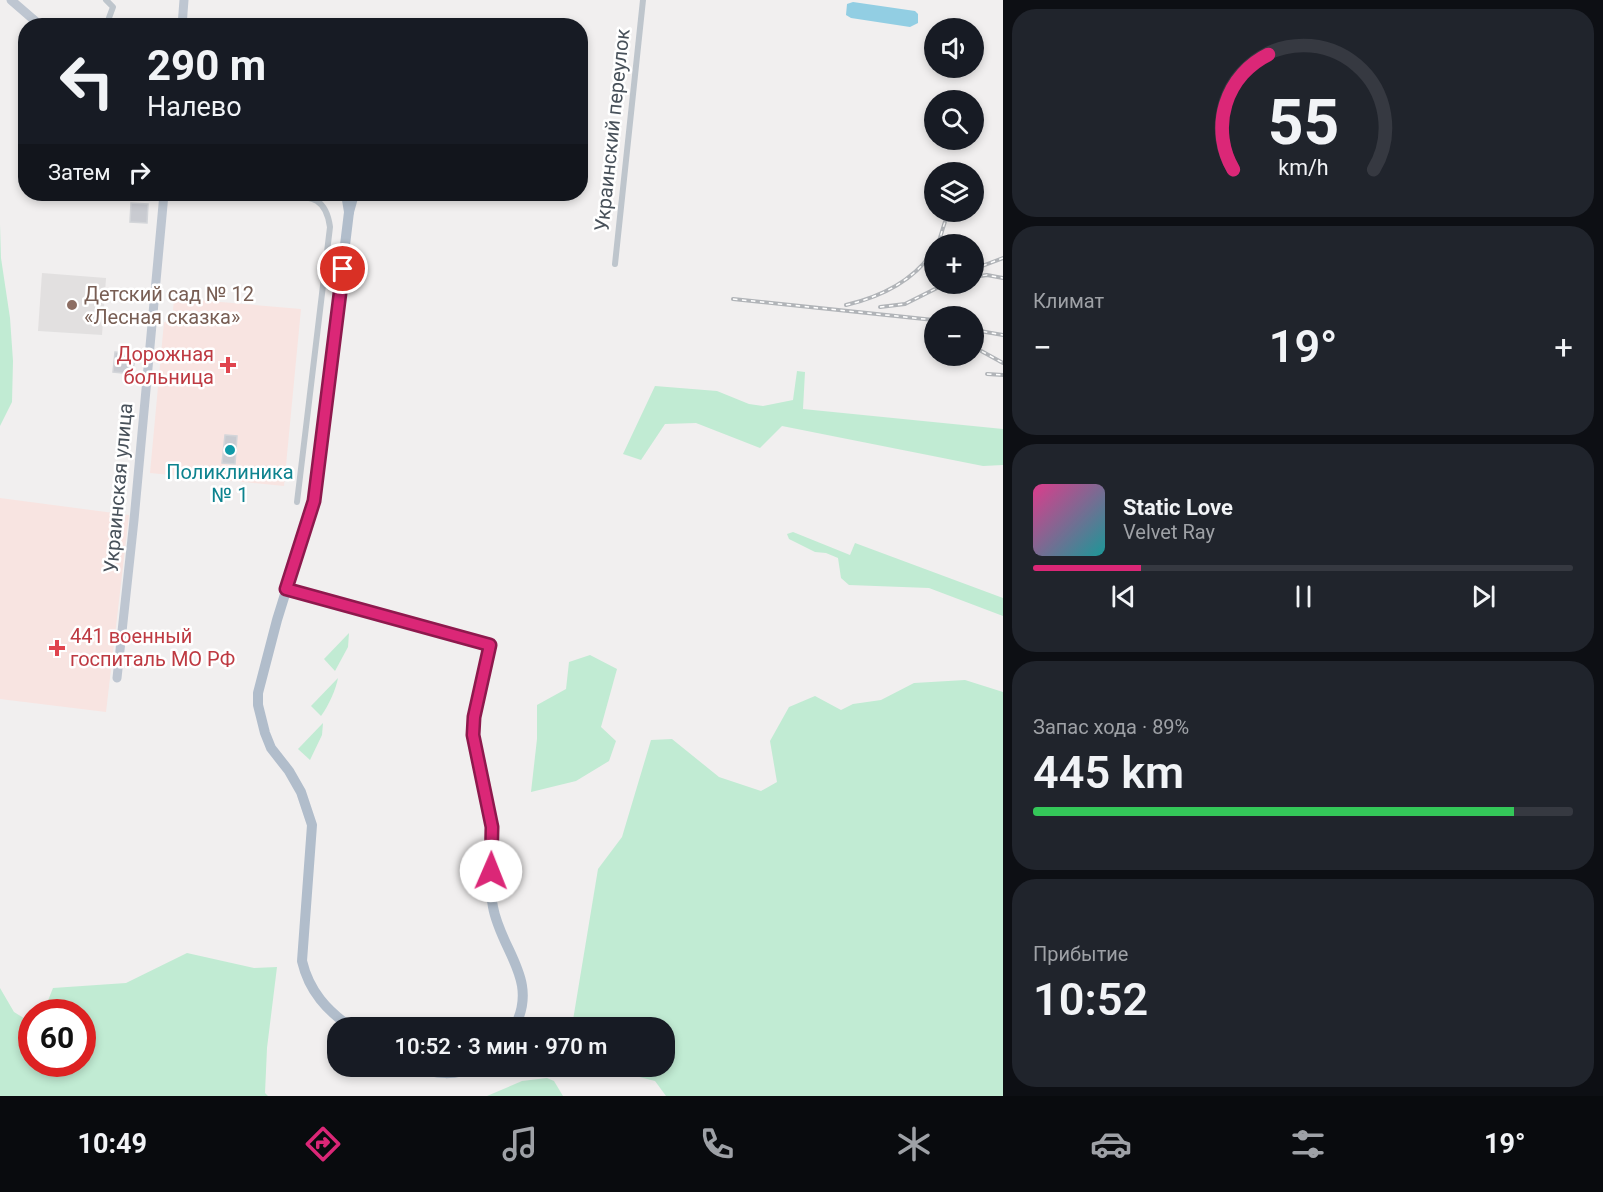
<!DOCTYPE html>
<html lang="ru">
<head>
<meta charset="utf-8">
<style>
	body { margin:0; font-family:Roboto,sans-serif; background:#20242c; color:#f1f3f6; height:100vh; display:flex; flex-direction:column; font-size:22px; white-space:nowrap }
	* { box-sizing:border-box; margin:0 }
	p { font-size:20px; color:#9ea1a6 }
	.icon { flex:none; width:33px; height:33px; fill:none; stroke:currentColor; stroke-width:2; stroke-linecap:round; stroke-linejoin:round }
	.map { position:relative; flex:1; overflow:hidden }
	.side { display:flex; flex-direction:column; gap:9px; padding:9px; background:#0d0f14; width:600px }
	.side>* { flex:none }
	.top-card { position:absolute; left:18px; top:18px; width:570px; height:183px; border-radius:24px; box-shadow:0 3px 9px #0003; background:#171b24; color:#f1f3f6; overflow:hidden }
	.buttons { position:absolute; left:924px; top:18px; display:grid; gap:12px }
	.buttons a { display:grid; place-items:center; width:60px; height:60px; border-radius:50%; background:#171b24; box-shadow:0 3px 9px #0003; font-size:30px }
	.speed { position:absolute; left:18px; top:999px; display:flex; gap:12px; font-size:30px; font-weight:700; text-align:center }
	.speed>* { display:grid; place-content:center; width:78px; height:78px; border-radius:50%; background:#171b24; box-shadow:0 3px 9px #0003; line-height:1 }
	.speed .limit { border:9px solid #d22; background:#fff; color:#111 }
	.pin { position:absolute; display:grid; place-items:center; width:51px; height:51px; color:#fff; margin:-26px; border:3px solid #fff; border-radius:50%; box-shadow:0 2px 6px #0007 }
	.me { position:absolute; width:66px; margin:-33px; rotate:1deg; stroke-linejoin:round; filter:drop-shadow(0 0 4px #0008) }
	.turn { display:flex; align-items:center; gap:21px; height:126px; padding:0 30px; font-size:27px }
	.turn .icon { width:78px; height:78px; stroke-width:2.5 }
	.turn b { display:block; font-size:42px; line-height:51px }
	.then { display:flex; align-items:center; height:57px; padding:0 30px; background:#0003; gap:12px; font-size:22px }
	.big { font-size:45px; font-weight:600; line-height:1.1 }
	.side .card { flex:1; display:flex; flex-direction:column; justify-content:center; gap:9px; min-width:0; padding:0 21px; border-radius:24px; background:#20242c }
	.side .dial { align-items:center; gap:0 }
	.dial svg { height:156px; overflow:visible; fill:none; stroke:#363941; stroke-width:7; stroke-linecap:round; text-anchor:middle }
	.dial text { fill:#f1f3f6; stroke:none }
	.song { display:flex; align-items:center; gap:18px }
	.cover { width:72px; height:72px; border-radius:9px; background:linear-gradient(135deg,hsl(330 70% 55%),hsl(180 70% 35%)) }
	.played { height:6px; border-radius:3px; background:linear-gradient(90deg,#db2777 20%,#363941 20%) }
	.keys { display:flex; justify-content:space-around; direction:ltr }
	.heat { display:flex; justify-content:space-between; align-items:center; font-size:33px; direction:ltr }
	.charge { height:9px; border-radius:4px; background:linear-gradient(90deg,#34c759 89%,#363941 0) }
	.trip { position:absolute; left:327px; top:1017px; width:348px; height:60px; border-radius:24px; background:#171b24; box-shadow:0 3px 9px #0003; font-weight:600; line-height:60px; text-align:center }
	.tab-bar { display:flex; height:96px; justify-content:space-around; align-items:center; background:#090b0e; color:#9ea1a6 }
	.tab-bar .icon { width:42px; height:42px }
	.tab-bar .on { color:#db2777 }
	.tab-bar b { font-size:27px; color:#f1f3f6 }
	main { display:flex; flex:1; min-height:0 }
	.map>svg:first-child { display:block }
	.education { fill:#e2e0e0 }
	.medical { fill:#f8e4e1 }
	.green { fill:#c1ebd3 }
	.water { fill:#92cee3 }
	.building { fill:#c9cbd1; stroke:#d3d5d9; stroke-width:1.5 }
	.lines { fill:none; stroke-linecap:round; stroke-linejoin:round }
	.street { stroke:#bec5cc; stroke-width:6 }
	.secondary { stroke:#bec6d1; stroke-width:9 }
	.primary { stroke:#b1bdcb; stroke-width:10 }
	.rail-casing { stroke:#b1b4b8; stroke-width:4 }
	.rail { stroke:#fff; stroke-width:1.5; stroke-dasharray:4.5; stroke-linecap:butt }
	.route-casing { stroke:#8e194d; stroke-width:15 }
	.route { stroke:#db2777; stroke-width:10 }
	.education-dot { fill:#8d6e63; stroke:#fff; stroke-width:2 }
	.health-dot { fill:#e0444e; stroke:#fff; stroke-width:2 }
	.culture-dot { fill:#0f9aa8; stroke:#fff; stroke-width:2 }
	.labels { text-anchor:middle; stroke-width:5; stroke-linejoin:round; paint-order:stroke }
	.street-label { font-size:20px; fill:#48515a; stroke:#fff }
	.education-label { font-size:20px; fill:#785e54; stroke:#fff; text-anchor:start }
	.health-label { font-size:20px; fill:#be3a42; stroke:#fff; text-anchor:end }
	.culture-label { font-size:20px; fill:#0d838f; stroke:#fff }
</style>
</head>
<body>
<main>
<div class="map">
<svg width="1003" height="1096" viewBox="0 0 1003 1096">
	<rect width="100%" height="100%" fill="#f1efef"/>
	<polygon class="education" points="42,273 106,278 102,335 38,331"/>
	<g class="medical">
		<polygon points="174,298 301,309 284,486 150,473 164,322 172,323"/>
		<polygon points="0,498 129,515 106,712 0,699"/>
	</g>
	<g class="green">
		<polygon points="0,224 1,258 10,318 13,361 12,402 0,426"/>
		<polygon points="797,371 805,372 803,409 1003,429 1003,465 983,466 782,426 760,448 696,423 665,424 641,460 623,454 655,386 717,391 749,404 763,406 793,400"/>
		<polygon points="793,532 850,555 855,543 1003,598 1003,616 929,588 849,585 841,578 838,558 826,553 815,552 789,539 787,534"/>
		<polygon points="349,633 348,647 335,671 324,659"/>
		<polygon points="590,655 617,669 601,727 616,741 609,761 576,781 531,792 537,739 537,705 566,689 569,662"/>
		<path d="M338,678c-2,11 -9,27 -17,38l-10,-10z"/>
		<polygon points="965,680 1003,692 1003,1096 666,1096 655,1081 620,1072 611,1067 664,1066 664,1028 576,1027 573,1020 598,869 622,837 651,740 672,739 719,777 761,791 777,782 770,741 789,707 815,696 841,710 853,704 881,700 914,683"/>
		<polygon points="323,723 322,735 310,760 298,749"/>
		<polygon points="187,953 254,968 277,967 267,1048 265,1093 268,1096 0,1096 0,988 14,1012 27,1020 31,1016 32,1064 82,1064 82,1012 36,1012 47,1003 53,988 126,983"/>
		<polygon points="547,1078 554,1081 563,1096 487,1096 522,1081"/>
	</g>
	<polygon class="water" points="853,2 915,11 918,14 918,23 910,27 851,18 846,15 847,4"/>
	<g class="building">
		<polygon points="131,203 148,204 147,223 130,222"/>
		<polygon points="115,352 135,354 133,374 113,372"/>
		<polygon points="225,435 237,436 235,464 222,463"/>
	</g>
	<g class="lines">
		<g class="street">
			<polyline points="106,0 113,7 106,26"/>
			<path d="M285,194c26,3 41,3 45,33l-33,275"/>
			<polyline points="615,264 643,0"/>
		</g>
		<g class="secondary">
			<polyline points="11,0 41,26"/>
			<polyline points="182,26 184,0"/>
			<polyline points="117,678 134,520 164,194"/>
		</g>
		<g class="primary">
			<polyline points="346,194 349,212"/>
			<path d="M286,589l204,56c-6,29 -18,60 -17,90 1,32 16,62 19,94 1,26 -4,52 1,78 8,44 47,73 21,121"/>
			<path d="M352,1028c-25,-17 -43,-37 -50,-67l10,-136 -11,-33 -12,-21 -18,-23 -6,-15 -7,-28v-12l19,-73 37,-119 35,-289 5,-18"/>
			<path d="M415,1066c19,9 42,10 61,0"/>
		</g>
		<g class="rail-casing">
			<g id="rail">
				<polyline points="938,244 948,212"/>
				<polyline points="974,269 1003,258"/>
				<polyline points="974,277 987,275 1003,278"/>
				<polyline points="733,299 934,320"/>
				<path d="M846,305c34,-8 68,-24 88,-55"/>
				<polyline points="880,307 905,304 945,284"/>
				<polyline points="974,330 1003,335"/>
				<polyline points="974,347 1003,363"/>
				<polyline points="987,374 1003,375"/>
			</g>
		</g>
		<use href="#rail" class="rail"/>
	</g>
	<g class="lines">
		<g class="route-casing">
			<polyline id="route" points="343,269 314,501 286,589 490,645 474,717 473,735 492,827 491,871"/>
		</g>
		<use href="#route" class="route"/>
	</g>
	<circle class="education-dot" cx="72" cy="305" r="6"/>
	<g class="health-dot">
		<path d="M225 356h6v6h6v6h-6v6h-6v-6h-6v-6h6z"/>
		<path d="M54 639h6v6h6v6h-6v6h-6v-6h-6v-6h6z"/>
	</g>
	<circle class="culture-dot" cx="230" cy="450" r="6"/>
	<g class="labels">
		<g class="street-label">
			<text transform="translate(612 130) rotate(-84)" y="7">Украинский переулок</text>
			<text transform="translate(118 488) rotate(-85)" y="7">Украинская улица</text>
		</g>
		<g class="education-label">
			<text x="84" y="301">Детский сад № 12<tspan x="84" dy="23">«Лесная сказка»</tspan></text>
		</g>
		<g class="health-label">
			<text x="214" y="361">Дорожная<tspan x="214" dy="23">больница</tspan></text>
			<text x="70" y="643" text-anchor="start">441 военный<tspan x="70" dy="23">госпиталь МО РФ</tspan></text>
		</g>
		<g class="culture-label">
			<text x="230" y="479">Поликлиника<tspan x="230" dy="23">№ 1</tspan></text>
		</g>
	</g>
</svg>
<div class="buttons">
<a><svg class="icon" aria-label="sound" viewBox="0 0 24 24"><path d="M4 9h4l5-4v14l-5-4H4zM17 9q2 3 0 6"/></svg></a>
<a><svg class="icon" aria-label="search" viewBox="0 0 24 24"><circle cx="10" cy="10" r="6"/><path d="M15 15l6 6"/></svg></a>
<a><svg class="icon" aria-label="layers" viewBox="0 0 24 24"><path d="M12 4l9 5-9 5-9-5zM3 14l9 5 9-5"/></svg></a>
<a>+</a>
<a>−</a>
</div>
<div class="speed"><div class="limit">60</div></div>
<div class="pin" style="left:343px;top:269px;background:#d93025"><svg class="icon" aria-label="arrive" viewBox="0 0 24 24"><path d="M6 21V4h12l-3 4 3 4H6"/></svg></div>
<svg class="me" style="left:491px;top:871px" viewBox="-20 -20 40 40"><circle r="19" fill="#fff"/><path d="M0-13L10 11 0 6-10 11z" fill="#db2777"/></svg>
<div class="trip">10:52 · 3 мин · 970 m</div>
<div class="top-card">
<div class="turn"><svg class="icon" aria-label="left" viewBox="0 0 24 24"><path d="M17 20v-9H6M10 6l-5 5 5 5"/></svg><div><b>290 m</b>Налево</div></div>
<div class="then">Затем<svg class="icon" aria-label="right" viewBox="0 0 24 24"><path d="M7 20v-9h11M14 6l5 5-5 5"/></svg></div>
</div>
</div>
<section class="side">
<div class="card dial"><svg viewBox="0 0 100 80">
<path d="M14 69A42 42 0 1 1 86 69"/>
<path d="M14 69A42 42 0 0 1 32 10" stroke="#db2777"/>
<text x="50" y="56" font-size="32" font-weight="700">55</text>
<text x="50" y="72" font-size="11">km/h</text>
</svg></div>
<div class="card"><p>Климат</p>
<div class="heat"><a>−</a><b class="big">19°</b><a>+</a></div>
</div>
<div class="card">
<div class="song"><i class="cover"></i><div><b>Static Love</b><p>Velvet Ray</p></div></div>
<div class="played"></div>
<div class="keys"><svg class="icon" aria-label="previous" viewBox="0 0 24 24"><path d="M18 5L8 12l10 7zM5 5v14"/></svg><svg class="icon" aria-label="pause" viewBox="0 0 24 24"><path d="M8 5v14M16 5v14"/></svg><svg class="icon" aria-label="next" viewBox="0 0 24 24"><path d="M6 5l10 7-10 7zM19 5v14"/></svg></div>
</div>
<div class="card"><p>Запас хода · 89%</p><b class="big">445 km</b><div class="charge"></div></div>
<div class="card"><p>Прибытие</p><b class="big">10:52</b></div>
</section>
</main>
<nav class="tab-bar">
<b>10:49</b>
<svg class="icon on" aria-label="directions" viewBox="0 0 24 24"><path d="M12 3l9 9-9 9-9-9zM9 14v-3h6M13 9l2 2-2 2"/></svg>
<svg class="icon" aria-label="music" viewBox="0 0 24 24"><path d="M9 18V5l10-2v13"/><circle cx="6" cy="18" r="3"/><circle cx="16" cy="16" r="3"/></svg>
<svg class="icon" aria-label="phone" viewBox="0 0 24 24"><path d="M5 4h4l2 5-3 2q2 4 5 5l2-3 5 2v4C11 20 4 13 5 4z"/></svg>
<svg class="icon" aria-label="climate" viewBox="0 0 24 24"><path d="M12 3v18M4 7l16 10M4 17L20 7"/></svg>
<svg class="icon" aria-label="car" viewBox="0 0 24 24"><path d="M5 17H2v-5l4-1 3-4h7l3 4 3 1v5h-3M9 17h6M6 11h13"/><circle cx="7" cy="17" r="2"/><circle cx="17" cy="17" r="2"/></svg>
<svg class="icon" aria-label="filters" viewBox="0 0 24 24"><path d="M4 7h16M4 17h16"/><circle cx="9" cy="7" r="2"/><circle cx="15" cy="17" r="2"/></svg>
<b>19°</b>
</nav>
</body>
</html>
